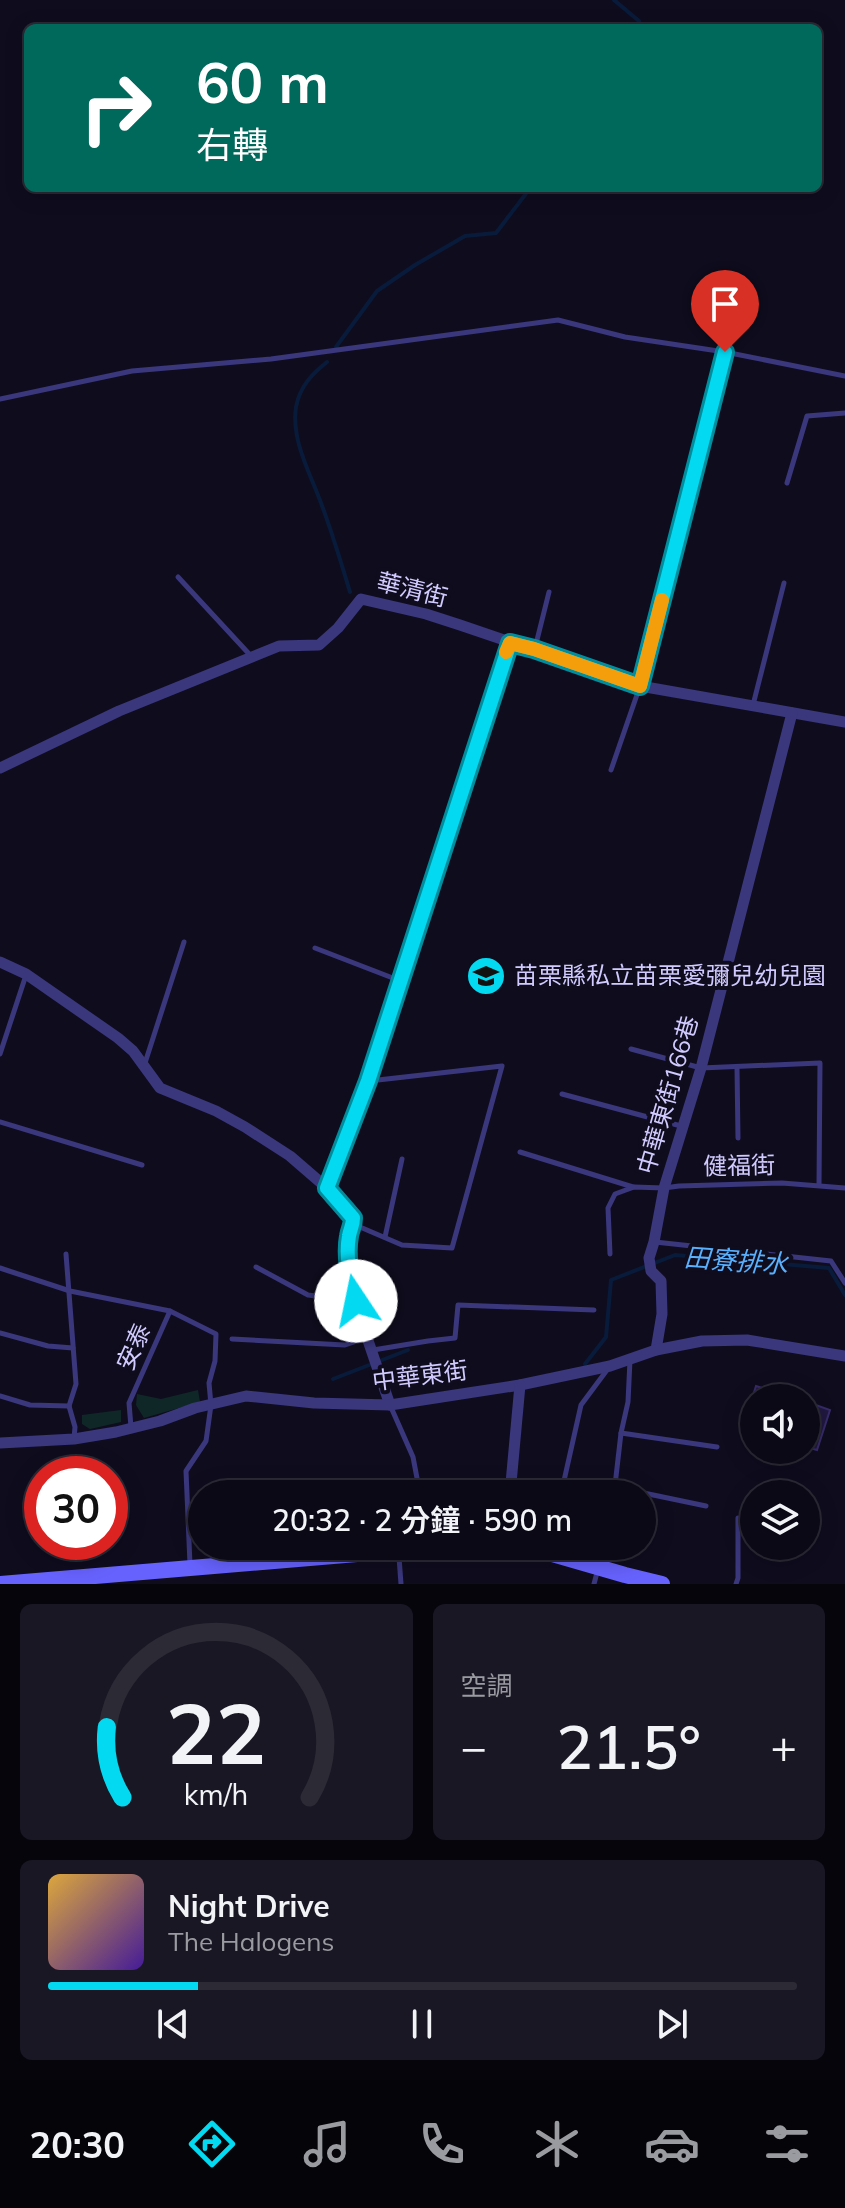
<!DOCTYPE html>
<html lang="zh-TW">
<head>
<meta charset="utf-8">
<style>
	body { margin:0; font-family:Mulish,"Noto Sans TC",sans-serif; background:#191723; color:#f1f3f6; height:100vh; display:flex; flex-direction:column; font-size:30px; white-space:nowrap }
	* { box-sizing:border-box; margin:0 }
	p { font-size:26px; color:#9a9aa1 }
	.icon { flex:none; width:44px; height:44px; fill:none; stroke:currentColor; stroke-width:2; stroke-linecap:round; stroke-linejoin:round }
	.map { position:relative; height:1584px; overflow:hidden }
	.sheet { display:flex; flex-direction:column; gap:20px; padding:20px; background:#06050c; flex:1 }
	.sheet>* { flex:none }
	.hud { position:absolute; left:24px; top:24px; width:798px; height:168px; border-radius:12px; box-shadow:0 4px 20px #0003,0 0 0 2px #2b2a35; background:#00695c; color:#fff; overflow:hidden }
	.controls { position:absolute; left:740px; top:1384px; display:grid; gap:16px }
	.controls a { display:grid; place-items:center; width:80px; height:80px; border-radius:50%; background:#0b0916; box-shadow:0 4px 20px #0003,0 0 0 2px #2b2a35; font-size:40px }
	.speed { position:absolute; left:24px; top:1456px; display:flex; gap:16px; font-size:40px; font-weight:700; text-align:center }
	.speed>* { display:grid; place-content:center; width:104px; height:104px; border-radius:50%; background:#0b0916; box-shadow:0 4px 20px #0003,0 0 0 2px #2b2a35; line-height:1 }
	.speed .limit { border:12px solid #d22; background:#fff; color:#111 }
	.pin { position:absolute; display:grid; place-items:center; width:68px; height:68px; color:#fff; margin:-82px -34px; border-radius:50% 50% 50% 0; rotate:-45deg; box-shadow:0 0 8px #0007 }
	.pin .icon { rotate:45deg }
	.me { position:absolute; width:88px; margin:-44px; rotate:349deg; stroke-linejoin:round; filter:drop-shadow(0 0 6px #0008) }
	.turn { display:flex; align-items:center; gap:28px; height:168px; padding:0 40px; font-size:36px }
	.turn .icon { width:104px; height:104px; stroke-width:2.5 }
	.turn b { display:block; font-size:56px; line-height:68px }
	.big { font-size:60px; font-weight:600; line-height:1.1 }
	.sheet .tile { flex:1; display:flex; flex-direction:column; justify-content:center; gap:12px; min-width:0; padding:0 28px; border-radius:12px; background:#191723 }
	.sheet .dial { align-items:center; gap:0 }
	.dial svg { height:208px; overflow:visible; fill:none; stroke:#2b2a35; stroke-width:7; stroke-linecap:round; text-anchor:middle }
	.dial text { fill:#f1f3f6; stroke:none }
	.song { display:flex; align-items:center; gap:24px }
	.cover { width:96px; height:96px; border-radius:12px; background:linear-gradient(135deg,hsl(40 70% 55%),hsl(260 70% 35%)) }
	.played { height:8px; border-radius:4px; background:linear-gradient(90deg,#03d9f1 20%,#2b2a35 20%) }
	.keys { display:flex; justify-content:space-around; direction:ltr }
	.heat { display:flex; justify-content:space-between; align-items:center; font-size:44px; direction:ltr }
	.sheet .tiles { flex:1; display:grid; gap:20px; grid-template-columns:1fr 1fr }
	.tile:last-child { grid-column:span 2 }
	.trip { position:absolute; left:188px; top:1480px; width:468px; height:80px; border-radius:40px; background:#0b0916; box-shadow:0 4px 20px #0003,0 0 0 2px #2b2a35; font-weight:600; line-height:80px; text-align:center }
	.tabs { display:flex; height:128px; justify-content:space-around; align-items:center; background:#040409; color:#9a9aa1 }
	.tabs .icon { width:56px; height:56px }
	.tabs .current { color:#03d9f1 }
	.tabs b { font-size:36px; color:#f1f3f6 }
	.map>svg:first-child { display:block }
	.green { fill:#0f2827 }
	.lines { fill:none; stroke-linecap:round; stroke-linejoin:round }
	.stream { stroke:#091b3a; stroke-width:4 }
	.building { fill:#20183f; stroke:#372b6a; stroke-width:2 }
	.lane { stroke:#3a377d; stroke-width:5 }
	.street { stroke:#3a377d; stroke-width:11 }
	.secondary { stroke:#6662fd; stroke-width:16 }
	.route-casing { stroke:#028d9d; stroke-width:20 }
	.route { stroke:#03d9f1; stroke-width:14 }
	.slow { stroke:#f59e0b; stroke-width:14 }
	.labels { text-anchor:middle; stroke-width:8; stroke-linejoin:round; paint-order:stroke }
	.street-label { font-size:24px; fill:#d0cafe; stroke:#0f0c1e }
	.poi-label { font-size:24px; fill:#d0cafe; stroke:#0f0c1e; text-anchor:start }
	.water-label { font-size:26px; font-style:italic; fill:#59b1fd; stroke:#0f0c1e }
</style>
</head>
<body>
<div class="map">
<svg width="845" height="1584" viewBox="0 0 845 1584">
	<rect width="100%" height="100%" fill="#0f0c1e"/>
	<g class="green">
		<polygon points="198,1390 200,1402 144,1418 136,1405 137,1394 161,1399"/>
		<polygon points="121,1410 121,1422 90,1429 82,1424 82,1415"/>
	</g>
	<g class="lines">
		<g class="stream">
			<polyline points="614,0 639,21 641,28"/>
			<polyline points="336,347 377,291 415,265 465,236 496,233 528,191 535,188"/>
			<path d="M327,362c-15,12 -27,24 -31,45 -5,33 14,66 25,96 11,29 20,59 29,89"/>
			<polyline points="585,1364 606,1337 611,1280 675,1255 829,1268 845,1295"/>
			<polyline points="333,1379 408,1350"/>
		</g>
	</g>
	<g class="building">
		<polygon points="756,1386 777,1393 776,1398 754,1398 754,1430 743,1427"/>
		<polygon points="813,1404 830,1410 817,1450 806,1447 806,1419 808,1420"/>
	</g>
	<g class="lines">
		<g class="lane">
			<polyline points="0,399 132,371 271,359 558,320 625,337 725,352 845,376"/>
			<polyline points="787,483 807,416 845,413"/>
			<polyline points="178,577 251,656"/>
			<polyline points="535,648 549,592"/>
			<polyline points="753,705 784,583"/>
			<polyline points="611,770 640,686 725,352"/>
			<polyline points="315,948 398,980"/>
			<polyline points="631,1049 701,1068 820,1063 819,1185"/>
			<polyline points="0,1054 26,975"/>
			<polyline points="145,1063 184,942"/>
			<polyline points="737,1068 738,1138"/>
			<polyline points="562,1094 681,1126"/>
			<polyline points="0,1122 142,1165"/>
			<polyline points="520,1152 633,1187"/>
			<polyline points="353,1224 402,1245 452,1248 502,1066 369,1081"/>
			<polyline points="385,1237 402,1159"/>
			<polyline points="655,1242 831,1261 845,1283"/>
			<polyline points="66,1254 76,1384 69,1406"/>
			<polyline points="610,1254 608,1208 615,1194 634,1187 664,1188 679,1186 782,1183 845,1188"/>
			<polyline points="256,1267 308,1295 355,1301"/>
			<polyline points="0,1268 70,1291 170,1311 216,1334 215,1361 209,1383 211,1405 206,1441 186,1471 190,1564"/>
			<polyline points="0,1333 48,1346 73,1348"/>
			<polyline points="232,1339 345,1345 366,1338"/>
			<polyline points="373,1350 428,1341 455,1338 458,1305 594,1310"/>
			<polyline points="0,1396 30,1405 69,1406"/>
			<polyline points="390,1405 413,1457 420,1494"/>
			<polyline points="69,1406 75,1427 74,1438"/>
			<polyline points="131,1427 129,1403 170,1311"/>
			<polyline points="621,1433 717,1447"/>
			<polyline points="615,1487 706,1506"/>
			<polyline points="561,1494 581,1405 607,1370"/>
			<polyline points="614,1494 621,1433 628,1402 630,1360"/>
			<polyline points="399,1557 401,1584"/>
			<polyline points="594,1584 604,1546"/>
			<polyline points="736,1584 738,1578 738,1518"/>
		</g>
		<g class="street">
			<polyline points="0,768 119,711 279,646 319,645 338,628 361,599 426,614 460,625 640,686 845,722"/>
			<polyline points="0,962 26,974 118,1038 133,1051 160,1088 216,1111 245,1127 290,1156 327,1188 342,1205 353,1218 353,1224 349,1235 349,1269 361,1320 390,1405"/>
			<polyline points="327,1188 368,1081 510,643"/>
			<polyline points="656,1350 662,1314 661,1281 651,1271 649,1258 654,1242 664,1188 701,1068 792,713"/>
			<polyline points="0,1443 74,1439 116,1432 160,1421 195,1408 246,1396 314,1403 390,1405 520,1385 610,1366 656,1350 702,1341 747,1340 845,1356"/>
			<polyline points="510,1494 520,1385"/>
		</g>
		<polyline class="secondary" points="0,1584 357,1554 476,1551 506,1547 542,1551 625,1575 662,1584"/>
	</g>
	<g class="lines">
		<g class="route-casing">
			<path id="route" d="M356,1301c-5,-21 -11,-43 -7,-65 1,-7 4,-10 4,-18l-26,-30 41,-107 142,-438 24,6 106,37 85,-334"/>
		</g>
		<use href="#route" class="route"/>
		<polyline class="slow" points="506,652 510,643 534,649 640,686 662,600"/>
	</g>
	<defs>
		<g id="school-disc" transform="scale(2)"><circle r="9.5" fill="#03d9f1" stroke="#0f0c1e"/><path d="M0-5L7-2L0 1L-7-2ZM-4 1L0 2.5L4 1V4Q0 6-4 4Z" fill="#111"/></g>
	</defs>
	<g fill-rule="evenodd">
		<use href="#school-disc" x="486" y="976"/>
	</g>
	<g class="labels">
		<g class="street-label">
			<text transform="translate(412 590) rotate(14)" y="8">華清街</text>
			<text transform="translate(668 1095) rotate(-74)" y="8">中華東街166巷</text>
			<text transform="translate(739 1166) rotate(-1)" y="8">健福街</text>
			<text transform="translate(134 1347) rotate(-66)" y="8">安泰</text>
			<text transform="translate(420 1376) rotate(-7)" y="8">中華東街</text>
		</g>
		<g class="poi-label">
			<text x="514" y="984">苗栗縣私立苗栗愛彌兒幼兒園</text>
		</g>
		<g class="water-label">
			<text transform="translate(736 1261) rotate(4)" y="9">田寮排水</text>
		</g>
	</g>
</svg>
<div class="controls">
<a><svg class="icon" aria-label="sound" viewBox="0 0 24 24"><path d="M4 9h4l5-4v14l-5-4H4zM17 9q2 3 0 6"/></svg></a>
<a><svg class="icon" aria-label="layers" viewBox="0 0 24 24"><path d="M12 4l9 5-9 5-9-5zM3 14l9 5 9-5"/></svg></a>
</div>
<div class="speed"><div class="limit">30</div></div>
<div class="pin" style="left:725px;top:352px;background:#d93025"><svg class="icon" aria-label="arrive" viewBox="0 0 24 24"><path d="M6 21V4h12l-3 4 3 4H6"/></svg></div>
<svg class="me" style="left:356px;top:1301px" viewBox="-20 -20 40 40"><circle r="19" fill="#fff"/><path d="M0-13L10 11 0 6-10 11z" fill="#03d9f1"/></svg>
<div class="trip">20:32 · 2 分鐘 · 590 m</div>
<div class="hud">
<div class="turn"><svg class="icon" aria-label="right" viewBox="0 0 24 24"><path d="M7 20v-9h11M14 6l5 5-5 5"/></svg><div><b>60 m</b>右轉</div></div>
</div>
</div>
<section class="sheet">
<div class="tiles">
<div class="tile dial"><svg viewBox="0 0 100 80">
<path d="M14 69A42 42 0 1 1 86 69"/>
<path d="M14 69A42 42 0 0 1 8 42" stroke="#03d9f1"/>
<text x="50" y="56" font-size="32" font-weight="700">22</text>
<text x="50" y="72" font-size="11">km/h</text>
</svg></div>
<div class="tile"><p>空調</p>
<div class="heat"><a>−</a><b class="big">21.5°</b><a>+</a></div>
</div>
<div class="tile">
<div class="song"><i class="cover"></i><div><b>Night Drive</b><p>The Halogens</p></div></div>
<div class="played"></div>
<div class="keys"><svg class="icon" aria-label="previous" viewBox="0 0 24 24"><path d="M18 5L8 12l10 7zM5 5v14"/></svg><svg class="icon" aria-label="pause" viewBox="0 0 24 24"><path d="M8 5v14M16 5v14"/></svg><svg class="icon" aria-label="next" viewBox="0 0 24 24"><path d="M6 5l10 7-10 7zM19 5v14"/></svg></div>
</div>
</div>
</section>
<nav class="tabs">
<b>20:30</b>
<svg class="icon current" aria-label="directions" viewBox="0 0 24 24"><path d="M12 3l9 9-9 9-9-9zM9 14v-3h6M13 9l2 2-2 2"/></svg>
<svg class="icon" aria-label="music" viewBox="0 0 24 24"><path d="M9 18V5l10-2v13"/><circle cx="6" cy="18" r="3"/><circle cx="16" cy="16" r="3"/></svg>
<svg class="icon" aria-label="phone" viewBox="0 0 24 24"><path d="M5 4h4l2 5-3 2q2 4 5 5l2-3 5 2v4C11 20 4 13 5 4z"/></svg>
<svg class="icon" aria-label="climate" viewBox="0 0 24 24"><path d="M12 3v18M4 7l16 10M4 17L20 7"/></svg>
<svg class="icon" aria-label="car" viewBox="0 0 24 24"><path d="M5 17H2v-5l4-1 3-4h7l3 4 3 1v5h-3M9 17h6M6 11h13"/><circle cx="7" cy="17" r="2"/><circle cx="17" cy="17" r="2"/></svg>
<svg class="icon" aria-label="filters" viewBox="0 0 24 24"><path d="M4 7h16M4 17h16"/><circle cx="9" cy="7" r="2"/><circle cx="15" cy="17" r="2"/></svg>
</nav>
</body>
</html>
